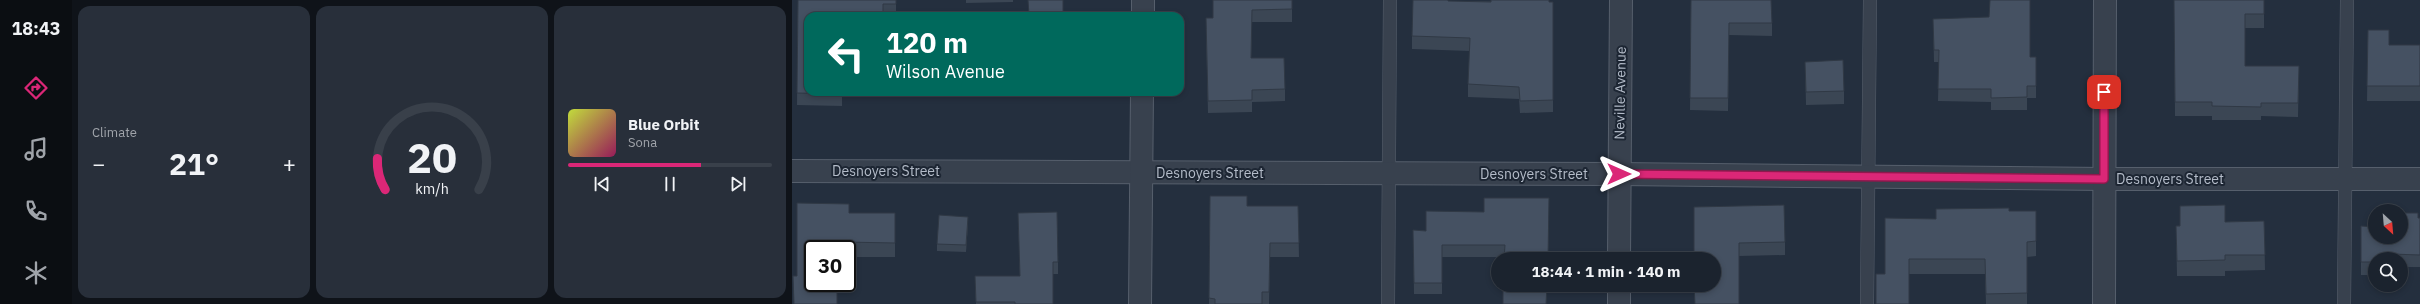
<!DOCTYPE html>
<html lang="en">
<head>
<meta charset="utf-8">
<style>
	body { margin:0; font-family:"IBM Plex Sans",sans-serif; background:#282f3a; color:#f1f3f6; height:100vh; display:flex; flex-direction:column; font-size:15px; white-space:nowrap }
	* { box-sizing:border-box; margin:0 }
	p { font-size:13px; color:#a0a4aa }
	.icon { flex:none; width:22px; height:22px; fill:none; stroke:currentColor; stroke-width:2; stroke-linecap:round; stroke-linejoin:round }
	.map { position:relative; flex:1; overflow:hidden }
	.sheet { display:flex; flex-direction:column; gap:6px; padding:6px; background:#0f1319; width:720px }
	.sheet>* { flex:none }
	.guide { position:absolute; left:12px; top:12px; width:380px; height:84px; border-radius:12px; box-shadow:0 2px 6px #0003,0 0 0 1px #39404a; background:#00695c; color:#fff; overflow:hidden }
	.needle { width:26px; rotate:154deg }
	.controls { position:absolute; left:1576px; top:204px; display:grid; gap:8px }
	.controls a { display:grid; place-items:center; width:40px; height:40px; border-radius:50%; background:#1b232e; box-shadow:0 2px 6px #0003,0 0 0 1px #39404a; font-size:20px }
	.speed { position:absolute; left:12px; top:240px; display:flex; gap:8px; font-size:20px; font-weight:700; text-align:center }
	.speed>* { display:grid; place-content:center; width:52px; height:52px; border-radius:50%; background:#1b232e; box-shadow:0 2px 6px #0003,0 0 0 1px #39404a; line-height:1 }
	.speed .limit { border:2px solid #111; border-radius:6px; background:#fff; color:#111 }
	.pin { position:absolute; display:grid; place-items:center; width:34px; height:34px; color:#fff; margin:-17px; border-radius:8px; box-shadow:0 2px 6px #0006 }
	.me { position:absolute; width:44px; margin:-22px; rotate:90deg; stroke-linejoin:round; filter:drop-shadow(0 0 3px #0008) }
	.turn { display:flex; align-items:center; gap:14px; height:84px; padding:0 16px; font-size:18px }
	.turn .icon { width:52px; height:52px; stroke-width:2.5 }
	.turn b { display:block; font-size:28px; line-height:34px }
	.big { font-size:30px; font-weight:700; line-height:1.1 }
	.sheet .widget { flex:1; display:flex; flex-direction:column; justify-content:center; gap:6px; min-width:0; padding:0 14px; border-radius:12px; background:#282f3a }
	.sheet .dial { align-items:center; gap:0 }
	.dial svg { height:104px; overflow:visible; fill:none; stroke:#39404a; stroke-width:7; stroke-linecap:round; text-anchor:middle }
	.dial text { fill:#f1f3f6; stroke:none }
	.song { display:flex; align-items:center; gap:12px }
	.cover { width:48px; height:48px; border-radius:6px; background:linear-gradient(135deg,hsl(70 70% 55%),hsl(330 70% 35%)) }
	.played { height:4px; border-radius:2px; background:linear-gradient(90deg,#db2777 65%,#39404a 65%) }
	.keys { display:flex; justify-content:space-around; direction:ltr }
	.heat { display:flex; justify-content:space-between; align-items:center; font-size:22px; direction:ltr }
	.sheet .tiles { flex:1; display:grid; gap:6px; grid-template-columns:repeat(3,1fr) }
	.trip { position:absolute; left:699px; top:252px; width:230px; height:40px; border-radius:20px; background:#1b232e; box-shadow:0 2px 6px #0003,0 0 0 1px #39404a; font-weight:700; line-height:40px; text-align:center }
	main { display:flex; flex:1; min-height:0 }
	.tabs { display:flex; flex-direction:column; width:72px; justify-content:space-around; align-items:center; background:#0b0e12; color:#a0a4aa }
	.tabs .icon { width:28px; height:28px }
	.tabs .selected { color:#db2777 }
	.tabs b { font-size:18px; color:#f1f3f6 }
	.map>svg:first-child { display:block }
	.lines { fill:none; stroke-linecap:round; stroke-linejoin:round }
	.lane-casing { stroke:#565f6c; stroke-width:14 }
	.street-casing { stroke:#565f6c; stroke-width:24 }
	.lane { stroke:#38414e; stroke-width:13 }
	.street { stroke:#38414e; stroke-width:22 }
	.wall { fill:#3b4654 }
	.shaded-wall { fill:#303945 }
	.building { fill:#455162; stroke:#303945 }
	.route-casing { stroke:#8e194d; stroke-width:10 }
	.route { stroke:#db2777; stroke-width:7 }
	.labels { text-anchor:middle; stroke-width:4; stroke-linejoin:round; paint-order:stroke }
	.street-label { font-size:14px; fill:#b4bcc9; stroke:#1d2633 }
</style>
</head>
<body>
<main>
<nav class="tabs">
<b>18:43</b>
<svg class="icon selected" aria-label="directions" viewBox="0 0 24 24"><path d="M12 3l9 9-9 9-9-9zM9 14v-3h6M13 9l2 2-2 2"/></svg>
<svg class="icon" aria-label="music" viewBox="0 0 24 24"><path d="M9 18V5l10-2v13"/><circle cx="6" cy="18" r="3"/><circle cx="16" cy="16" r="3"/></svg>
<svg class="icon" aria-label="phone" viewBox="0 0 24 24"><path d="M5 4h4l2 5-3 2q2 4 5 5l2-3 5 2v4C11 20 4 13 5 4z"/></svg>
<svg class="icon" aria-label="climate" viewBox="0 0 24 24"><path d="M12 3v18M4 7l16 10M4 17L20 7"/></svg>
</nav>
<section class="sheet">
<div class="tiles">
<div class="widget"><p>Climate</p>
<div class="heat"><a>−</a><b class="big">21°</b><a>+</a></div>
</div>
<div class="widget dial"><svg viewBox="0 0 100 80">
<path d="M14 69A42 42 0 1 1 86 69"/>
<path d="M14 69A42 42 0 0 1 8 45" stroke="#db2777"/>
<text x="50" y="56" font-size="32" font-weight="700">20</text>
<text x="50" y="72" font-size="11">km/h</text>
</svg></div>
<div class="widget">
<div class="song"><i class="cover"></i><div><b>Blue Orbit</b><p>Sona</p></div></div>
<div class="played"></div>
<div class="keys"><svg class="icon" aria-label="previous" viewBox="0 0 24 24"><path d="M18 5L8 12l10 7zM5 5v14"/></svg><svg class="icon" aria-label="pause" viewBox="0 0 24 24"><path d="M8 5v14M16 5v14"/></svg><svg class="icon" aria-label="next" viewBox="0 0 24 24"><path d="M6 5l10 7-10 7zM19 5v14"/></svg></div>
</div>
</div>
</section>
<div class="map">
<svg width="1628" height="304" viewBox="0 0 1628 304">
	<rect width="100%" height="100%" fill="#242f3e"/>
	<g class="lines">
		<g class="lane-casing">
			<g id="lane">
				<polyline points="596,304 598,0"/>
				<polyline points="1075,304 1078,0"/>
				<polyline points="1552,304 1555,0"/>
			</g>
		</g>
		<g class="street-casing">
			<g id="street">
				<polyline points="351,16 351,0"/>
				<polyline points="0,171 827,174 1312,179 1628,179"/>
				<polyline points="827,259 829,0"/>
				<polyline points="348,304 350,92"/>
				<polyline points="827,304 827,285"/>
				<polyline points="1312,304 1313,0"/>
			</g>
		</g>
		<use href="#lane" class="lane"/>
		<use href="#street" class="street"/>
	</g>
	<g class="wall">
		<polygon points="6,0 104,0 104,16 16,16 50,92 50,106 5,105"/>
		<polygon points="174,0 221,0 221,2 174,3"/>
		<polygon points="500,0 500,22 460,22 459,58 493,89 493,101 460,102 460,112 416,113 414,30 421,18"/>
		<polygon points="899,0 980,23 980,36 937,35 936,111 898,110"/>
		<polygon points="1382,0 1472,0 1472,28 1453,28 1453,66 1507,66 1506,117 1469,116 1469,120 1420,120 1420,116 1383,116"/>
		<polygon points="656,1 761,2 761,112 728,113 727,99 676,97 676,84 678,51 620,49 620,36"/>
		<polygon points="1141,19 1238,57 1244,57 1244,98 1235,98 1235,110 1199,110 1199,102 1146,101 1147,62 1142,62"/>
		<polygon points="1576,30 1597,45 1628,45 1628,101 1575,101"/>
		<polygon points="1013,62 1052,91 1052,104 1014,105"/>
		<polygon points="210,92 269,92 269,95 210,96"/>
		<polygon points="418,196 455,206 506,206 507,257 478,257 477,304 417,304"/>
		<polygon points="902,207 993,242 993,255 947,256"/>
		<polygon points="757,210 712,257 650,257 650,294 622,294 621,230 634,231 692,212"/>
		<polygon points="1217,211 1244,211 1244,256 1235,257 1235,304 1194,304 1193,274 1093,274 1144,219"/>
		<polygon points="57,213 103,213 103,257 55,257 55,249 21,249"/>
		<polygon points="226,213 266,262 266,274 261,274 261,304 184,304 183,276 228,276"/>
		<polygon points="1626,218 1628,218 1628,267 1609,267 1609,259 1583,259 1583,275 1569,275 1569,226 1583,237"/>
		<polygon points="1472,221 1473,270 1433,271 1433,276 1385,276 1384,226 1433,222"/>
		<polygon points="176,224 174,252 145,251 145,244"/>
	</g>
	<polygon class="shaded-wall" points="176,217 176,224 174,252 174,245"/>
	<g class="building">
		<polygon points="6,0 104,0 104,4 91,4 91,16 16,16 16,92 50,92 50,94 5,93"/>
		<polygon points="236,0 271,0 271,16 237,16"/>
		<polygon points="421,0 500,0 500,9 460,10 459,58 492,58 493,89 460,90 460,100 416,101 414,18 421,18"/>
		<polygon points="621,0 656,0 656,1 699,2 699,0 757,0 757,2 761,2 761,100 728,101 727,87 676,84 678,38 620,36"/>
		<polygon points="899,0 979,0 980,23 937,23 936,98 898,98"/>
		<polygon points="1198,0 1238,0 1238,57 1244,57 1244,86 1235,86 1235,97 1199,98 1199,89 1146,89 1147,50 1142,50 1141,19 1197,17"/>
		<polygon points="1382,0 1472,0 1472,14 1453,14 1453,66 1507,66 1506,103 1469,103 1469,107 1420,106 1420,102 1383,102"/>
		<polygon points="1576,30 1597,30 1597,45 1628,45 1628,86 1575,86"/>
		<polygon points="1051,60 1052,91 1014,92 1013,62"/>
		<polygon points="418,196 455,196 455,206 506,206 507,243 478,243 477,292 470,292 470,304 423,304 423,299 417,298"/>
		<polygon points="692,198 757,198 756,259 712,259 713,245 650,245 650,283 622,283 621,230 634,231 634,211 692,212"/>
		<polygon points="5,203 57,204 57,213 103,213 103,243 52,242 52,249 21,249 21,283 45,283 45,304 2,304 1,276 5,276"/>
		<polygon points="992,205 993,242 947,243 947,304 903,304 902,285 922,285 922,259 902,259 902,207"/>
		<polygon points="1433,205 1433,222 1472,221 1473,255 1433,255 1433,260 1385,261 1384,226 1388,226 1388,206"/>
		<polygon points="1217,208 1217,211 1244,211 1244,241 1235,242 1235,293 1194,294 1193,259 1117,259 1117,304 1084,304 1084,274 1093,274 1093,218 1144,219 1144,209"/>
		<polygon points="265,212 266,262 261,262 261,304 223,304 223,302 184,302 183,276 228,276 226,213"/>
		<polygon points="1609,213 1626,213 1626,218 1628,218 1628,255 1599,254 1599,259 1583,259 1583,262 1569,262 1569,226 1583,227 1583,237 1609,237"/>
		<polygon points="147,215 176,217 174,245 145,244"/>
		<polygon points="711,285 755,285 754,304 711,304"/>
	</g>
	<g class="lines">
		<g class="route-casing">
			<polyline id="route" points="827,174 1312,179 1312,92"/>
		</g>
		<use href="#route" class="route"/>
	</g>
	<g class="labels">
		<g class="street-label">
			<text transform="translate(828 93) rotate(-89)" y="5">Neville Avenue</text>
			<text x="94" y="176">Desnoyers Street</text>
			<text x="418" y="178">Desnoyers Street</text>
			<text x="742" y="179">Desnoyers Street</text>
			<text x="1378" y="184">Desnoyers Street</text>
		</g>
	</g>
</svg>
<div class="controls">
<a><svg class="needle" viewBox="-14 -14 28 28"><path d="M0-13l5 13h-10z" fill="#e53935"/><path d="M0 13l5-13h-10z" fill="#a0a4aa"/></svg></a>
<a><svg class="icon" aria-label="search" viewBox="0 0 24 24"><circle cx="10" cy="10" r="6"/><path d="M15 15l6 6"/></svg></a>
</div>
<div class="speed"><div class="limit">30</div></div>
<div class="pin" style="left:1312px;top:92px;background:#d93025"><svg class="icon" aria-label="arrive" viewBox="0 0 24 24"><path d="M6 21V4h12l-3 4 3 4H6"/></svg></div>
<svg class="me" style="left:827px;top:174px" viewBox="-20 -20 40 40"><path d="M0-17L14 15 0 8-14 15z" fill="#db2777" stroke="#fff" stroke-width="4"/></svg>
<div class="trip">18:44 · 1 min · 140 m</div>
<div class="guide">
<div class="turn"><svg class="icon" aria-label="left" viewBox="0 0 24 24"><path d="M17 20v-9H6M10 6l-5 5 5 5"/></svg><div><b>120 m</b>Wilson Avenue</div></div>
</div>
</div>
</main>
</body>
</html>
